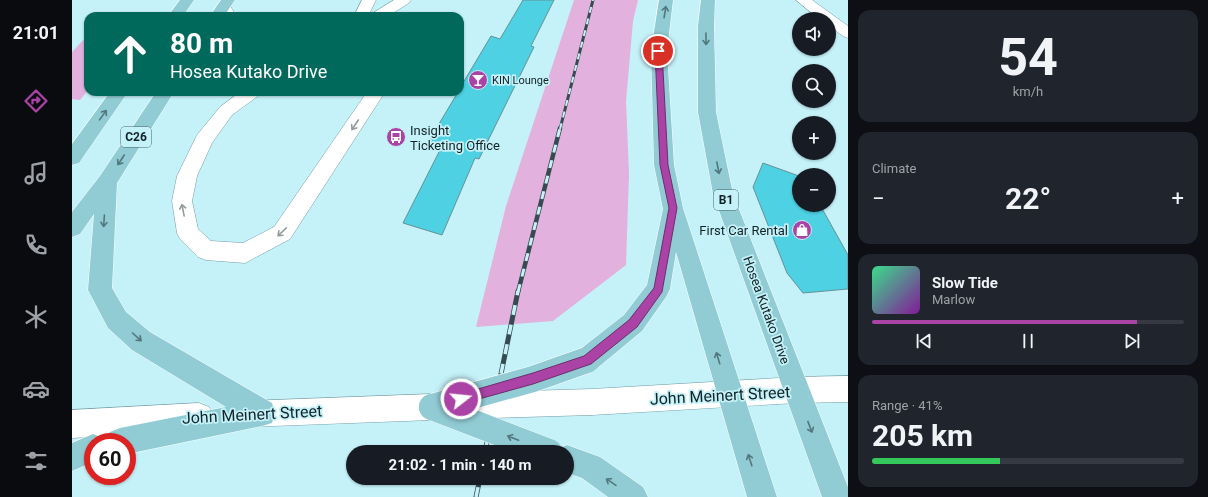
<!DOCTYPE html>
<html lang="en">
<head>
<meta charset="utf-8">
<style>
	body { margin:0; font-family:Roboto,sans-serif; background:#20242c; color:#f1f3f6; height:100vh; display:flex; flex-direction:column; font-size:15px; white-space:nowrap }
	* { box-sizing:border-box; margin:0 }
	p { font-size:13px; color:#9ea1a6 }
	.icon { flex:none; width:22px; height:22px; fill:none; stroke:currentColor; stroke-width:2; stroke-linecap:round; stroke-linejoin:round }
	.map { position:relative; flex:1; overflow:hidden }
	.sheet { display:flex; flex-direction:column; gap:10px; padding:10px; background:#0d0f14; width:360px }
	.sheet>* { flex:none }
	.top-card { position:absolute; left:12px; top:12px; width:380px; height:84px; border-radius:12px; box-shadow:0 1px 3px #0004; background:#00695c; color:#fff; overflow:hidden }
	.tools { position:absolute; left:720px; top:12px; display:grid; gap:8px }
	.tools a { display:grid; place-items:center; width:44px; height:44px; border-radius:50%; background:#171b24; box-shadow:0 1px 3px #0004; font-size:20px }
	.speed { position:absolute; left:12px; top:433px; display:flex; gap:8px; font-size:20px; font-weight:700; text-align:center }
	.speed>* { display:grid; place-content:center; width:52px; height:52px; border-radius:50%; background:#171b24; box-shadow:0 1px 3px #0004; line-height:1 }
	.speed .limit { border:6px solid #d22; background:#fff; color:#111 }
	.pin { position:absolute; display:grid; place-items:center; width:34px; height:34px; color:#fff; margin:-17px; border:2px solid #fff; border-radius:50%; box-shadow:0 1px 4px #0007 }
	.me { position:absolute; width:44px; margin:-22px; rotate:74deg; stroke-linejoin:round; filter:drop-shadow(0 0 3px #0008) }
	.turn { display:flex; align-items:center; gap:14px; height:84px; padding:0 20px; font-size:18px }
	.turn .icon { width:52px; height:52px; stroke-width:2.5 }
	.turn b { display:block; font-size:28px; line-height:34px }
	.big { font-size:30px; font-weight:700; line-height:1.1 }
	.sheet .card { flex:1; display:flex; flex-direction:column; justify-content:center; gap:6px; min-width:0; padding:0 14px; border-radius:12px; background:#20242c }
	.sheet .dial { align-items:center; gap:0 }
	.dial b { font-size:52px; line-height:1 }
	.song { display:flex; align-items:center; gap:12px }
	.cover { width:48px; height:48px; border-radius:6px; background:linear-gradient(135deg,hsl(150 70% 55%),hsl(290 70% 35%)) }
	.played { height:4px; border-radius:2px; background:linear-gradient(90deg,#ab43a6 85%,#363941 85%) }
	.keys { display:flex; justify-content:space-around; direction:ltr }
	.heat { display:flex; justify-content:space-between; align-items:center; font-size:22px; direction:ltr }
	.charge { height:6px; border-radius:3px; background:linear-gradient(90deg,#34c759 41%,#363941 0) }
	.trip { position:absolute; left:274px; top:445px; width:228px; height:40px; border-radius:20px; background:#171b24; box-shadow:0 1px 3px #0004; font-weight:700; line-height:40px; text-align:center }
	main { display:flex; flex:1; min-height:0 }
	.menu { display:flex; flex-direction:column; width:72px; justify-content:space-around; align-items:center; background:#090b0e; color:#9ea1a6 }
	.menu .icon { width:28px; height:28px }
	.menu .selected { color:#ab43a6 }
	.menu b { font-size:18px; color:#f1f3f6 }
	.map>svg:first-child { display:block }
	.green { fill:#e2b1dd }
	.building { fill:#4dd1e3; stroke:#679197 }
	.lines { fill:none; stroke-linecap:round; stroke-linejoin:round }
	.minor-casing { stroke:#739da3; stroke-width:1 }
	.major-casing { stroke:#fff; stroke-width:1 }
	.minor { fill:#fff; fill-rule:evenodd }
	.major { fill:#91cbd4; fill-rule:evenodd }
	.rail-far2-casing { stroke:#354b4f; stroke-width:3 }
	.rail-far1-casing { stroke:#354b4f; stroke-width:4.5 }
	.rail-casing { stroke:#354b4f; stroke-width:5 }
	.rail-far2 { stroke:#c5f1f9; stroke-width:2; stroke-dasharray:6; stroke-linecap:butt }
	.rail-far1 { stroke:#c5f1f9; stroke-width:3; stroke-dasharray:8; stroke-linecap:butt }
	.rail { stroke:#c5f1f9; stroke-width:3.5; stroke-dasharray:10; stroke-linecap:butt }
	.minor-bridge-casing { stroke:#739da3; stroke-width:27; stroke-linecap:butt }
	.major-bridge-casing { stroke:#fff; stroke-width:27; stroke-linecap:butt }
	.minor-bridge { stroke:#fff; stroke-width:26 }
	.major-bridge { stroke:#91cbd4; stroke-width:26 }
	.oneway { stroke:#52777d }
	.oneway2 { stroke:#949c9d }
	.route { fill:#ab43a6; stroke:#6f2c6c }
	.labels { text-anchor:middle; stroke-width:3.5; stroke-linejoin:round; paint-order:stroke }
	.far-poi-label { font-size:11px; fill:#122326; stroke:#c5f1f9; text-anchor:start }
	.shield { fill:#c5f1f9; stroke:#486165; stroke-width:1 }
	.shield-label { font-size:12px; font-weight:bold; fill:#122326 }
	.poi-label { font-size:13px; fill:#122326; stroke:#c5f1f9; text-anchor:start }
	.street-label { font-size:13px; fill:#122326; stroke:#c5f1f9 }
	.near-street-label { font-size:16px; fill:#122326; stroke:#c5f1f9 }
</style>
</head>
<body>
<main>
<nav class="menu">
<b>21:01</b>
<svg class="icon selected" aria-label="directions" viewBox="0 0 24 24"><path d="M12 3l9 9-9 9-9-9zM9 14v-3h6M13 9l2 2-2 2"/></svg>
<svg class="icon" aria-label="music" viewBox="0 0 24 24"><path d="M9 18V5l10-2v13"/><circle cx="6" cy="18" r="3"/><circle cx="16" cy="16" r="3"/></svg>
<svg class="icon" aria-label="phone" viewBox="0 0 24 24"><path d="M5 4h4l2 5-3 2q2 4 5 5l2-3 5 2v4C11 20 4 13 5 4z"/></svg>
<svg class="icon" aria-label="climate" viewBox="0 0 24 24"><path d="M12 3v18M4 7l16 10M4 17L20 7"/></svg>
<svg class="icon" aria-label="car" viewBox="0 0 24 24"><path d="M5 17H2v-5l4-1 3-4h7l3 4 3 1v5h-3M9 17h6M6 11h13"/><circle cx="7" cy="17" r="2"/><circle cx="17" cy="17" r="2"/></svg>
<svg class="icon" aria-label="filters" viewBox="0 0 24 24"><path d="M4 7h16M4 17h16"/><circle cx="9" cy="7" r="2"/><circle cx="15" cy="17" r="2"/></svg>
</nav>
<div class="map">
<svg width="776" height="497" viewBox="0 0 776 497">
	<rect width="100%" height="100%" fill="#c5f1f9"/>
	<g class="green">
		<polygon points="502,0 566,0 561,21 554,101 557,174 554,265 481,321 404,327 434,206"/>
		<polygon points="16,35 16,90 8,100 0,99 0,52"/>
	</g>
	<g class="building">
		<polygon points="451,0 482,0 459,46 462,47 407,159 403,158 370,235 331,223 369,148 355,144 386,92 388,92 388,88 419,36 428,39"/>
		<polygon points="691,163 727,176 727,205 748,205 776,255 776,289 731,293 715,273 681,187"/>
	</g>
	<g class="lines">
		<g class="minor-casing">
			<g id="minor">
				<polygon points="290,0 304,0 296,16 282,16"/>
				<polygon points="322,0 339,0 337,3 316,16 299,16 301,13"/>
				<polygon points="724,0 740,0 776,26 776,38 771,36 757,26 757,19 747,19"/>
				<polygon points="152,3 157,4 164,16 150,16 145,7 147,4"/>
				<polygon points="168,92 189,92 186,96 160,115 140,143 125,176 120,201 126,229 139,241 171,243 202,227 295,92 313,92 218,239 173,263 134,260 126,257 108,239 105,233 100,201 105,176 125,135 148,107"/>
				<polygon points="776,376 776,402 724,403 520,415 511,411 507,402 511,393 520,389 724,377"/>
				<polygon points="360,394 369,398 373,407 369,416 360,420 173,427 163,424 160,414 163,404 173,401"/>
				<polygon points="127,403 137,407 141,417 137,427 127,431 0,438 0,410"/>
			</g>
		</g>
		<g class="major-casing">
			<g id="major">
				<polygon points="108,0 122,0 111,16 96,16"/>
				<polygon points="149,0 163,0 152,16 138,16"/>
				<polygon points="587,0 601,0 595,51 602,165 611,208 705,497 675,497 604,252 598,289 594,297 570,331 524,369 515,373 506,369 502,360 506,351 552,315 575,285 591,209 582,165 579,51"/>
				<polygon points="629,0 643,0 642,26 644,112 661,194 776,487 776,497 750,497 641,194 626,112 626,26"/>
				<polygon points="38,92 56,92 7,163 0,165 0,144"/>
				<polygon points="84,92 102,92 45,183 40,288 54,312 78,332 200,403 203,413 200,423 190,426 55,454 55,442 34,442 38,432 48,428 154,407 60,350 36,328 16,290 22,214 8,234 0,237 0,212 28,176"/>
				<polygon points="21,434 31,438 33,442 21,442 21,462 0,471 0,443"/>
				<polygon points="495,445 528,457 571,487 576,497 536,497 510,478 495,473 495,452 484,452 485,449"/>
			</g>
		</g>
		<use href="#minor" class="minor"/>
		<use href="#major" class="major"/>
		<g class="rail-far2-casing">
			<polyline id="rail-far2" points="488,129 521,0"/>
		</g>
		<g class="rail-far1-casing">
			<polyline id="rail-far1" points="446,292 488,128"/>
		</g>
		<g class="rail-casing">
			<g id="rail">
				<polyline points="413,452 446,291"/>
				<polyline points="404,497 408,478"/>
			</g>
		</g>
		<use href="#rail-far2" class="rail-far2"/>
		<use href="#rail-far1" class="rail-far1"/>
		<use href="#rail" class="rail"/>
		<g class="minor-bridge-casing">
			<polyline id="minor-bridge" points="386,406 520,402"/>
		</g>
		<g class="major-bridge-casing">
			<g id="major-bridge">
				<polyline points="360,407 461,379 515,360"/>
				<polyline points="360,407 477,452"/>
			</g>
		</g>
		<use href="#minor-bridge" class="minor-bridge"/>
		<use href="#major-bridge" class="major-bridge"/>
	</g>
	<defs><path id="oneway-shaft" d="M-6 0H5M1.5-3L5.5 0L1.5 3" fill="none" stroke-width="1.6" stroke-linecap="round" stroke-linejoin="round"/></defs>
	<g class="oneway">
		<use href="#oneway-shaft" transform="translate(593 12) rotate(-81)"/>
		<use href="#oneway-shaft" transform="translate(634 39) rotate(89)"/>
		<use href="#oneway-shaft" transform="translate(31 115) rotate(-55)"/>
		<use href="#oneway-shaft" transform="translate(49 160) rotate(123)"/>
		<use href="#oneway-shaft" transform="translate(646 168) rotate(79)"/>
		<use href="#oneway-shaft" transform="translate(32 221) rotate(94)"/>
		<use href="#oneway-shaft" transform="translate(65 337) rotate(42)"/>
		<use href="#oneway-shaft" transform="translate(646 358) rotate(-107)"/>
		<use href="#oneway-shaft" transform="translate(738 427) rotate(69)"/>
		<use href="#oneway-shaft" transform="translate(441 438) rotate(-159)"/>
		<use href="#oneway-shaft" transform="translate(678 460) rotate(-108)"/>
		<use href="#oneway-shaft" transform="translate(539 482) rotate(-146)"/>
	</g>
	<g class="oneway2">
		<use href="#oneway-shaft" transform="translate(283 125) rotate(123)"/>
		<use href="#oneway-shaft" transform="translate(111 210) rotate(-101)"/>
		<use href="#oneway-shaft" transform="translate(210 232) rotate(136)"/>
	</g>
	<polygon class="route" points="586,49 590,51 596,165 605,208 590,292 565,327 519,364 461,384 389,404 385,403 384,399 385,395 389,394 461,373 512,356 557,320 582,288 597,208 588,165 583,51"/>
	<defs>
		<g id="bar-disc" transform="scale(1)"><circle r="9.5" fill="#ab43a6" stroke="#c5f1f9"/><path d="M-6-5H6L.8 .8V4.5H3.5V6h-7V4.5H-.8V.8Z" fill="#fff"/></g>
		<g id="bus-disc" transform="scale(1)"><circle r="9.5" fill="#ab43a6" stroke="#c5f1f9"/><path d="M-5-6H5V4H4V6H2V4H-2V6H-4V4H-5ZM-3.5-4V0h7V-4ZM-3.5 1.2v1.5H-2V1.2ZM2 1.2v1.5H3.5V1.2Z" fill="#fff"/></g>
		<g id="shop-disc" transform="scale(1)"><circle r="9.5" fill="#ab43a6" stroke="#c5f1f9"/><path d="M-5-2.5h2.3a2.7 3.5 0 0 1 5.4 0H5L5.5 6h-11ZM-1.5-2.5h3a1.5 2.3 0 0 0-3 0Z" fill="#fff"/></g>
	</defs>
	<g fill-rule="evenodd">
		<use href="#bar-disc" x="406" y="80"/>
		<use href="#bus-disc" x="324" y="137"/>
		<use href="#shop-disc" x="730" y="230"/>
	</g>
	<g class="labels">
		<g class="far-poi-label">
			<text x="420" y="84">KIN Lounge</text>
		</g>
		<g class="shield">
			<rect x="49" y="127" width="30" height="20" rx="3"/>
			<rect x="642" y="190" width="24" height="20" rx="3"/>
		</g>
		<g class="shield-label">
			<text x="64" y="141">C26</text>
			<text x="654" y="204">B1</text>
		</g>
		<g class="poi-label">
			<text x="338" y="135">Insight<tspan x="338" dy="15">Ticketing Office</tspan></text>
			<text x="716" y="235" text-anchor="end">First Car Rental</text>
		</g>
		<g class="street-label">
			<text transform="translate(695 310) rotate(70)" y="5">Hosea Kutako Drive</text>
		</g>
		<g class="near-street-label">
			<text transform="translate(648 395) rotate(-3)" y="6">John Meinert Street</text>
			<text transform="translate(180 414) rotate(-3)" y="6">John Meinert Street</text>
		</g>
	</g>
</svg>
<div class="tools">
<a><svg class="icon" aria-label="sound" viewBox="0 0 24 24"><path d="M4 9h4l5-4v14l-5-4H4zM17 9q2 3 0 6"/></svg></a>
<a><svg class="icon" aria-label="search" viewBox="0 0 24 24"><circle cx="10" cy="10" r="6"/><path d="M15 15l6 6"/></svg></a>
<a>+</a>
<a>−</a>
</div>
<div class="speed"><div class="limit">60</div></div>
<div class="pin" style="left:586px;top:51px;background:#d93025"><svg class="icon" aria-label="arrive" viewBox="0 0 24 24"><path d="M6 21V4h12l-3 4 3 4H6"/></svg></div>
<svg class="me" style="left:389px;top:399px" viewBox="-20 -20 40 40"><circle r="17" fill="#ab43a6" stroke="#fff" stroke-width="3"/><path d="M0-11L8 9 0 5-8 9z" fill="#fff"/></svg>
<div class="trip">21:02 · 1 min · 140 m</div>
<div class="top-card">
<div class="turn"><svg class="icon" aria-label="ahead" viewBox="0 0 24 24"><path d="M12 20V5M6 11l6-6 6 6"/></svg><div><b>80 m</b>Hosea Kutako Drive</div></div>
</div>
</div>
<section class="sheet">
<div class="card dial"><b>54</b><p>km/h</p></div>
<div class="card"><p>Climate</p>
<div class="heat"><a>−</a><b class="big">22°</b><a>+</a></div>
</div>
<div class="card">
<div class="song"><i class="cover"></i><div><b>Slow Tide</b><p>Marlow</p></div></div>
<div class="played"></div>
<div class="keys"><svg class="icon" aria-label="previous" viewBox="0 0 24 24"><path d="M18 5L8 12l10 7zM5 5v14"/></svg><svg class="icon" aria-label="pause" viewBox="0 0 24 24"><path d="M8 5v14M16 5v14"/></svg><svg class="icon" aria-label="next" viewBox="0 0 24 24"><path d="M6 5l10 7-10 7zM19 5v14"/></svg></div>
</div>
<div class="card"><p>Range · 41%</p><b class="big">205 km</b><div class="charge"></div></div>
</section>
</main>
</body>
</html>
